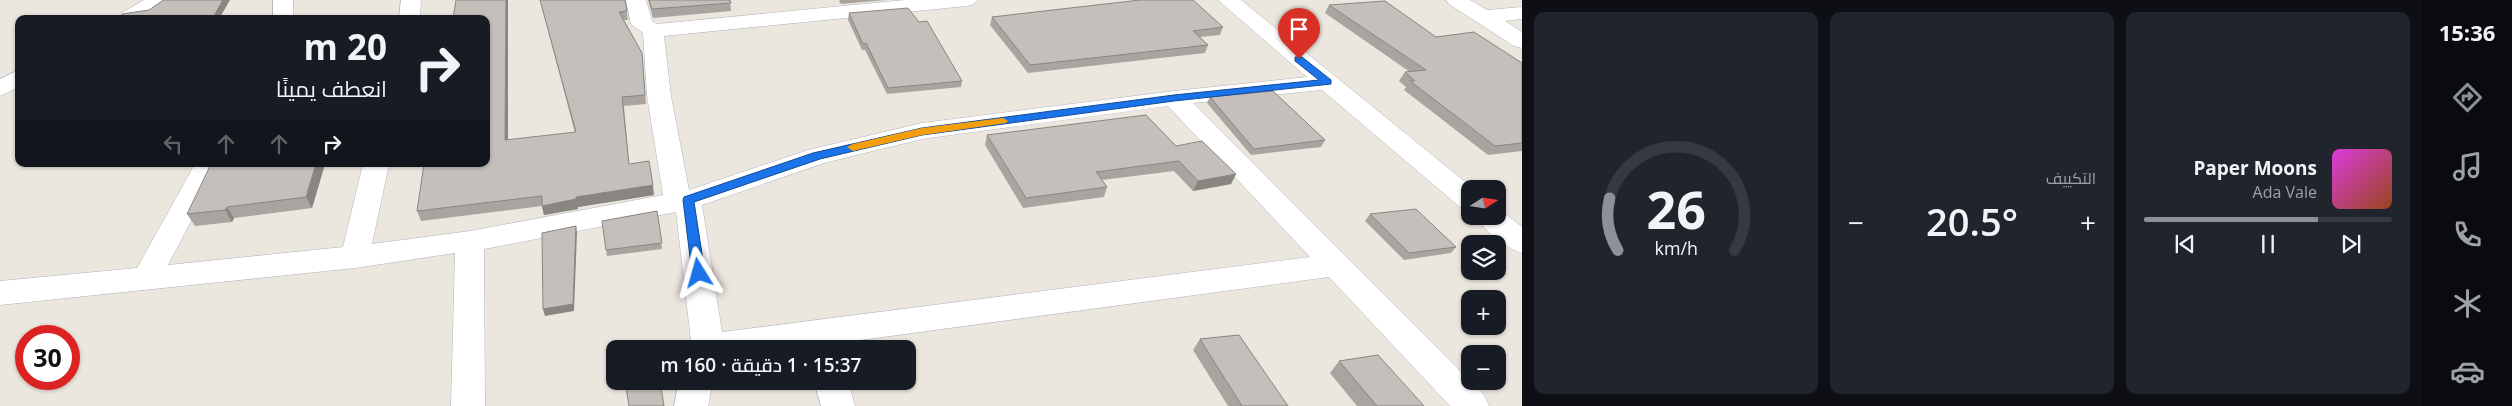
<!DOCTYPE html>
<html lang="ar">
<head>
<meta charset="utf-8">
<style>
	body { margin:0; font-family:"Open Sans",Cairo,sans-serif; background:#20242c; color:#f1f3f6; direction:rtl; height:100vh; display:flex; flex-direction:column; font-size:19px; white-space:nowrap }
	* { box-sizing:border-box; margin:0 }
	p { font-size:16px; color:#9ea1a6 }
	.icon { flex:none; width:28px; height:28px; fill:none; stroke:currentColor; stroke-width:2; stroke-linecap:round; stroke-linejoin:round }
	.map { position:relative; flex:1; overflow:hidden; direction:ltr }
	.side { display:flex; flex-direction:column; gap:12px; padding:12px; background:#0d0f14; width:900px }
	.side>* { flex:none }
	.banner { position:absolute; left:15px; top:15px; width:475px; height:152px; border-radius:10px; box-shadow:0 1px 4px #0004; direction:rtl; background:#171b24; color:#f1f3f6; overflow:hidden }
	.needle { width:32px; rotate:78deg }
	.buttons { position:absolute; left:1461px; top:180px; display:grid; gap:10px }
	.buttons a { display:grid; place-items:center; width:45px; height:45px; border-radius:10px; background:#171b24; box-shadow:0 1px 4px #0004; font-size:25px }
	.speed { position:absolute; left:15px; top:325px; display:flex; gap:10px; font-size:25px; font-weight:700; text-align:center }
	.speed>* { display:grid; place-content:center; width:65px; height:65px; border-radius:50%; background:#171b24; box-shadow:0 1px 4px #0004; line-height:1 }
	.speed .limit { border:8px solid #d22; background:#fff; color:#111 }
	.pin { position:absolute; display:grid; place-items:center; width:42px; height:42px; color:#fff; margin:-51px -21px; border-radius:50% 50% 50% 0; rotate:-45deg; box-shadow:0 0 5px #0007 }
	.pin .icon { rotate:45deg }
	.me { position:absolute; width:55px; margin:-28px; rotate:352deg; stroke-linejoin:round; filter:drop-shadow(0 0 4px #0008) }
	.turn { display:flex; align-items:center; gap:18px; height:105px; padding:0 20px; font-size:22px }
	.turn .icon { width:65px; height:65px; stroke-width:2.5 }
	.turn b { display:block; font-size:35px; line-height:42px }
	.lanes { display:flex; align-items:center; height:48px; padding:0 20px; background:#0003; justify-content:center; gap:25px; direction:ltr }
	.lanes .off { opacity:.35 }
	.big { font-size:38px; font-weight:600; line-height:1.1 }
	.side .card { flex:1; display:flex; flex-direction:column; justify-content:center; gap:8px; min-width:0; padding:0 18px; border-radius:10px; background:#20242c }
	.side .dial { align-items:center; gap:0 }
	.dial svg { height:130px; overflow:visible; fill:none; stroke:#363941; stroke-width:7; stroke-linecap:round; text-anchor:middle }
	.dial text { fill:#f1f3f6; stroke:none }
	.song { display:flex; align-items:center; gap:15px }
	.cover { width:60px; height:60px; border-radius:8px; background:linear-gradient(135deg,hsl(300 70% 55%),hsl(20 70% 35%)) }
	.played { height:5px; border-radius:2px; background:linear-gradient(90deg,#8c9099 70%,#363941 70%) }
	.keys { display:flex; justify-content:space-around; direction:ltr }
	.heat { display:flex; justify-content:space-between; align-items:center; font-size:28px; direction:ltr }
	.side .tiles { flex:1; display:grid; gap:12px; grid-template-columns:repeat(3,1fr) }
	.trip { position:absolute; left:606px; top:340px; width:310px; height:50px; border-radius:10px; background:#171b24; box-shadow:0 1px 4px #0004; font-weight:600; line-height:50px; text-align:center; direction:rtl }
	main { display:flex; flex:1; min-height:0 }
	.tabs { display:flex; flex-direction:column; width:90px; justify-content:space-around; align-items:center; background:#090b0e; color:#9ea1a6 }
	.tabs .icon { width:35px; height:35px }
	.tabs .active { color:#8c9099 }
	.tabs b { font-size:22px; color:#f1f3f6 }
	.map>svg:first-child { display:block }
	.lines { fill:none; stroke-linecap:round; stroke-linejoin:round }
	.minor-casing { stroke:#b1b3bd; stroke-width:1 }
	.minor { fill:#fff; fill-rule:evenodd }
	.wall { fill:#a9a4a0 }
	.shaded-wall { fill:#898682 }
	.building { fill:#c4bfba; stroke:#898682 }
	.route { fill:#1a73e8; stroke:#114b97 }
	.slow { fill:#f59e0b }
</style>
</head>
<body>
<main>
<nav class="tabs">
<b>15:36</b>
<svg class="icon active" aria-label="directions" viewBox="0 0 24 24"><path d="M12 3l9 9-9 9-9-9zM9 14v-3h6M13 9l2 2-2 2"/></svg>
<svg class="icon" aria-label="music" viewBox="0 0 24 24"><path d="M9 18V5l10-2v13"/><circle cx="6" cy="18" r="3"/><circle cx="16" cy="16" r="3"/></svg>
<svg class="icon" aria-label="phone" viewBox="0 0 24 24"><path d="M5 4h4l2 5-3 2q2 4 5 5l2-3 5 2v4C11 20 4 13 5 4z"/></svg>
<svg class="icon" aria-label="climate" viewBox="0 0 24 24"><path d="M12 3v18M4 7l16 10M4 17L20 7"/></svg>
<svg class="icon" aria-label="car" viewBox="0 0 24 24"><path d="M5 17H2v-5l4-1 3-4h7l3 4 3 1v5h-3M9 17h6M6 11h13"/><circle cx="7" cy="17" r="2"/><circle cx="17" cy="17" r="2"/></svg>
</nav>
<section class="side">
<div class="tiles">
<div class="card">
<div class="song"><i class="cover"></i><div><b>Paper Moons</b><p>Ada Vale</p></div></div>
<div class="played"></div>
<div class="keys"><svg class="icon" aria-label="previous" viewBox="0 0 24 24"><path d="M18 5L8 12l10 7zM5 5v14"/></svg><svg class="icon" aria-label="pause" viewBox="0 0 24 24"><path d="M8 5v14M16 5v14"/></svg><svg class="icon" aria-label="next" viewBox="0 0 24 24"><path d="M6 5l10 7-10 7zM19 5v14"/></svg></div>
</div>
<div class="card"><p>التكييف</p>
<div class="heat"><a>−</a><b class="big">20.5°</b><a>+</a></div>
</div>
<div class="card dial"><svg viewBox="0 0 100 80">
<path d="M14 69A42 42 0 1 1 86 69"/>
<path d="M14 69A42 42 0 0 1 9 37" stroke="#8c9099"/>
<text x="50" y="56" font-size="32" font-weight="700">26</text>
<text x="50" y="72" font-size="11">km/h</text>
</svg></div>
</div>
</section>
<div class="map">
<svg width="1522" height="406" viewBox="0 0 1522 406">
	<rect width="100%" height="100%" fill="#ebe6de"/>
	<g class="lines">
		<g class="minor-casing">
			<g id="minor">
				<path d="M144,0h25c-12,18 -35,19 -54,19l3,-4z"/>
				<rect x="273" y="0" width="20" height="19"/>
				<polygon points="401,0 421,0 420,19 399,19"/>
				<path d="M626,0h20l6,21 5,3 248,-24h72l-3,4 -7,2 -303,30 7,60 18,94 119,-40 114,-27 252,-32 133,-14 -89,-77h23l233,189h-4v20l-10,-2 -138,-117 -129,13 291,292 5,11h-39l-121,-129 -535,72h-102l-16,-137 -192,37 1,157h-34l4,-153 -100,15 -355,37v-24l137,-13 58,-104h26l-53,101 175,-18 20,-83h26l-17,80 98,-13 193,-36 -16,-99 -4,-63 -12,-9zM1168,106l142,151 -588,75 -20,-127 122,-42 98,-24z"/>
				<polygon points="1446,0 1470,0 1487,10 1522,7 1522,19 1505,21 1522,32 1522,48 1514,46 1449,4"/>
				<polygon points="19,70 19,87 0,96 0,79"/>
				<path d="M1498,208l24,19v26c-17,-5 -37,-22 -46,-37h22z"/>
				<polygon points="679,381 713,381 708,406 674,406"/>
				<polygon points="814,381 848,381 855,406 821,406"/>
			</g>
		</g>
		<use href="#minor" class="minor"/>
	</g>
	<g class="wall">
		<polygon points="456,0 508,0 508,140 575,133 540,0 625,0 628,20 624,20 642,53 646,104 624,106 629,164 654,195 578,207 578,209 544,215 542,206 421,221 417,211 486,164 486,19"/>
		<polygon points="648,0 730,0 731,11 653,18"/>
		<polygon points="839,0 886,0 841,4"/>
		<polygon points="1329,5 1522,63 1522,151 1488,155 1404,90 1406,87 1399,81 1405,72 1410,72 1325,13"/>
		<polygon points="849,13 962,81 961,87 887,94 865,50 862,50 848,20"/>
		<polygon points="1020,14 1223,27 1220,35 1200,37 1208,45 1205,53 1028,73 990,25 992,17"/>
		<polygon points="1210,97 1325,140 1321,147 1251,155 1207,103"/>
		<polygon points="987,135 1176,146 1236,174 1231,184 1193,191 1174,171 1102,180 1107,187 1104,197 1023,208 985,145"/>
		<polygon points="325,164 312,208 234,218 232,222 195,226 187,214"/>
		<polygon points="657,211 662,249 607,256 602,221"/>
		<polygon points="1370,214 1456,247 1451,253 1404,260 1365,221"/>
		<polygon points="1200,339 1288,406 1228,406 1193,350"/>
		<polygon points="1339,361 1424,406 1357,406 1330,373"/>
	</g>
	<g class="shaded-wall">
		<polygon points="223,0 230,0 219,19 212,19"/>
		<polygon points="506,0 508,0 508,150 505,140"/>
		<polygon points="316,164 325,164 312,208 306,197"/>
		<polygon points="1236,174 1231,184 1193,191 1198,181"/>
		<polygon points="653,185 654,195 578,207 578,209 544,215 542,206 576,197"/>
		<polygon points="227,207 234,218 232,222 225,210"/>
		<polygon points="576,226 577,233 574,311 545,316 543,309"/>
	</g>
	<g class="building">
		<polygon points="163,0 223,0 212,19 117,19 122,14 149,10 162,1"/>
		<polygon points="456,0 506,0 505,140 576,132 540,0 625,0 627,11 619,12 642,53 645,95 622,97 629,164 649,161 653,185 576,197 576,199 542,206 542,196 417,211 424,164 486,164 486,19 453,19"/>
		<polygon points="649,0 730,0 731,3 652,9"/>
		<polygon points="1140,0 1193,0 1223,27 1193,31 1208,45 1030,65 992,17"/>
		<polygon points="1385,1 1436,37 1474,32 1522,63 1522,143 1495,146 1410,81 1415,81 1405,72 1426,70 1329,5"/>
		<polygon points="908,8 919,22 927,21 962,81 888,88 866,43 863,44 849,13"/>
		<polygon points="1273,91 1325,140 1254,149 1210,97"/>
		<polygon points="1146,115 1176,146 1202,141 1236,174 1198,181 1179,161 1096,172 1107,187 1026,198 987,135"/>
		<polygon points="211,164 316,164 306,197 227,207 225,210 187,214"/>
		<polygon points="1416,209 1456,247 1409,253 1370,214"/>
		<polygon points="657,211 662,243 606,250 602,221"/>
		<polygon points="576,226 573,304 543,309 542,233"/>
		<polygon points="1239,335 1288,406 1242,406 1200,339"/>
		<polygon points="1378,355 1424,406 1377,406 1339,361"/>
		<polygon points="625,381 660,381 664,406 629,406"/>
	</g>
	<polygon class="route" points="1295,57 1302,57 1331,80 1331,84 1174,101 922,135 820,159 694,202 705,273 699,278 692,273 683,200 684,197 813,153 922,128 1174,95 1319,80 1295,61"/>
	<polygon class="slow" points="1003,118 1008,121 1006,123 922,135 853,151 847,147 853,144 922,128"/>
</svg>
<div class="buttons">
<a><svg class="needle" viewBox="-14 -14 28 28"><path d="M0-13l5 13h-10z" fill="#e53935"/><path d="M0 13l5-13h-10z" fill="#9ea1a6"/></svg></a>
<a><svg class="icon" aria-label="layers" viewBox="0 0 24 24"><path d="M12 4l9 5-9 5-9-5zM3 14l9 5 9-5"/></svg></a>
<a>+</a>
<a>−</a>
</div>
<div class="speed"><div class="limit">30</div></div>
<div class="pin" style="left:1299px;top:59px;background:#d93025"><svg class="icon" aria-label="arrive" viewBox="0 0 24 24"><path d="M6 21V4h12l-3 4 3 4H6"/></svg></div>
<svg class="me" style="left:699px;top:273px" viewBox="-20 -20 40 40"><path d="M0-17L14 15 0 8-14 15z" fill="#1a73e8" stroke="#fff" stroke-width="4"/></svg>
<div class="trip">15:37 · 1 دقيقة · 160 m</div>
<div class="banner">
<div class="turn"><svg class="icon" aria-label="right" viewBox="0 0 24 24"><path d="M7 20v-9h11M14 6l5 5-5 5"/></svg><div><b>20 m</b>انعطف يمينًا</div></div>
<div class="lanes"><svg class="icon off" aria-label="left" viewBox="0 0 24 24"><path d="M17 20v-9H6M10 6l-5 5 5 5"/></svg><svg class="icon off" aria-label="ahead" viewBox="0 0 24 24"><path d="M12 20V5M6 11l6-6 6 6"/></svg><svg class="icon off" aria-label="ahead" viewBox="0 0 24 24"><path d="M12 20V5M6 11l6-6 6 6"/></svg><svg class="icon" aria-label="right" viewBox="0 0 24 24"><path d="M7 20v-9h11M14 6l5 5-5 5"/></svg></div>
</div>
</div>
</main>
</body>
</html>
